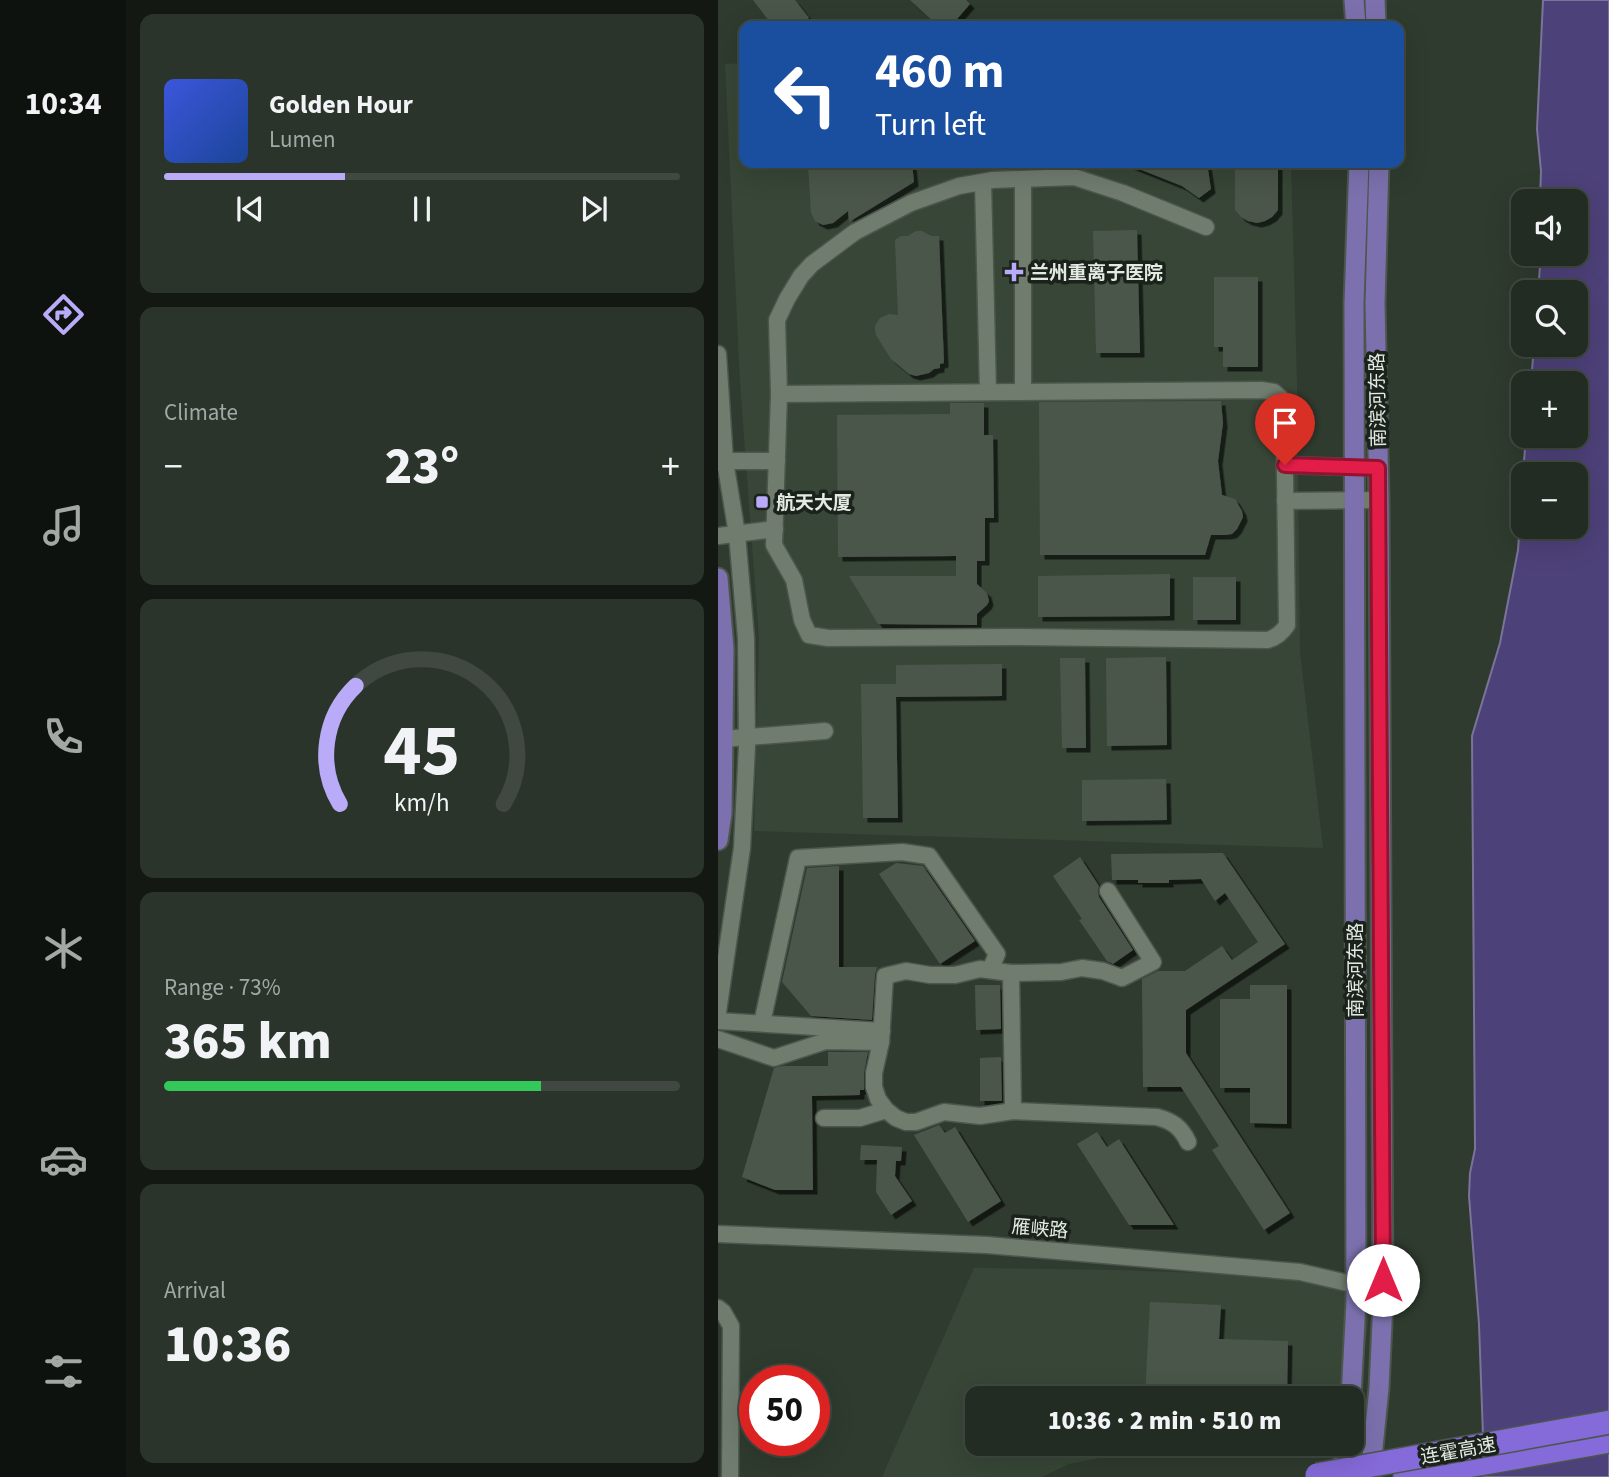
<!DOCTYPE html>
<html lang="en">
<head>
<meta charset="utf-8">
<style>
	body { margin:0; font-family:"Source Sans 3","Noto Sans SC",sans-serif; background:#2b342b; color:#f1f3f6; height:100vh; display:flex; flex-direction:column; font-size:26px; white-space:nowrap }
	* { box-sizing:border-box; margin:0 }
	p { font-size:23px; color:#a3a7a6 }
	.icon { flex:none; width:38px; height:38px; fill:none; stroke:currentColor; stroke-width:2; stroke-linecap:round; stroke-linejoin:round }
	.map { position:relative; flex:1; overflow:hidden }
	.side { display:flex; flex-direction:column; gap:14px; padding:14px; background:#131813; width:592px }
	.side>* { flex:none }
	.top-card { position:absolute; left:21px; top:21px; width:665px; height:147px; border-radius:14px; box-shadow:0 7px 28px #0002,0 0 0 2px #404841; background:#1a4fa0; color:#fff; overflow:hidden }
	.controls { position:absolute; left:793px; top:189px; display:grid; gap:14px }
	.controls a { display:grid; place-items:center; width:77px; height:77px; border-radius:14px; background:#232c23; box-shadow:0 7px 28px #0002,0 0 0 2px #404841; font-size:35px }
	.speed { position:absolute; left:21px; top:1365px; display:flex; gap:14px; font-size:35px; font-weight:700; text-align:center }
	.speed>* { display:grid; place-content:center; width:91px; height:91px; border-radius:50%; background:#232c23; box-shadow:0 7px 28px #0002,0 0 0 2px #404841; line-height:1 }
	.speed .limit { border:10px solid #d22; background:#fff; color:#111 }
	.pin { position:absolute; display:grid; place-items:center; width:60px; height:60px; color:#fff; margin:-72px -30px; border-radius:50% 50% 50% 0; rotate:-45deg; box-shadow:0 0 7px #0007 }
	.pin .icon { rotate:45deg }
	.me { position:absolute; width:77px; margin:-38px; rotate:0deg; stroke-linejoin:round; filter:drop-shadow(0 0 5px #0008) }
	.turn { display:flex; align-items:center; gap:24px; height:147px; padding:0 21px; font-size:32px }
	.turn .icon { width:91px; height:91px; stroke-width:2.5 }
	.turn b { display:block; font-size:49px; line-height:60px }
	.big { font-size:52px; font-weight:800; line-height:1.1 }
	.side .card { flex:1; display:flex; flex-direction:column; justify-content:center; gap:10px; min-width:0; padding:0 24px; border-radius:14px; background:#2b342b }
	.side .dial { align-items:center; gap:0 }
	.dial svg { height:182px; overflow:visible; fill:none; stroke:#404841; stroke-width:7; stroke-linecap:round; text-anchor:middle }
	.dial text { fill:#f1f3f6; stroke:none }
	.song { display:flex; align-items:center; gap:21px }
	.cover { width:84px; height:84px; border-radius:10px; background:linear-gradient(135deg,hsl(230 70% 55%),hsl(220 70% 35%)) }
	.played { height:7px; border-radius:4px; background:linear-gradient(90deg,#b9abf7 35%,#404841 35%) }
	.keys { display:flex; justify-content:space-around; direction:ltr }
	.heat { display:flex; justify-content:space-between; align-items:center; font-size:38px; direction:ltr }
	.charge { height:10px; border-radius:5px; background:linear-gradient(90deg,#34c759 73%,#404841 0) }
	.trip { position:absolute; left:247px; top:1386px; width:399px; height:70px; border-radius:14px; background:#232c23; box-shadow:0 7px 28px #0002,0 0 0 2px #404841; font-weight:800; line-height:70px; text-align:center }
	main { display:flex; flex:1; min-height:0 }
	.tabs { display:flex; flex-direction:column; width:126px; justify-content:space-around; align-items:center; background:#0e120e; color:#a3a7a6 }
	.tabs .icon { width:49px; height:49px }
	.tabs .active { color:#b9abf7 }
	.tabs b { font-size:32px; color:#f1f3f6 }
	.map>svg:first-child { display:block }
	.built { fill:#374636 }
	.water { fill:#4d4179; stroke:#7a7498; stroke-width:2 }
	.building { fill:#4a574a; filter:url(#shadow) }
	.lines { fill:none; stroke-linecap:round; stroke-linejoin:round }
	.minor-casing { stroke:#4c564c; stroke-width:19 }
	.major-casing { stroke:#4c564c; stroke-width:23 }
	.highway-casing { stroke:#4c564c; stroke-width:26 }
	.minor { stroke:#6f7c6e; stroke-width:16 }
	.major { stroke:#7c71ae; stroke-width:19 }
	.highway { stroke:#856ad9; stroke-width:23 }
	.highway-bridge-casing { stroke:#4c564c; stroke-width:26; stroke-linecap:butt }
	.highway-bridge { stroke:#856ad9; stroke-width:23 }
	.route-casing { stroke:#92132f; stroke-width:18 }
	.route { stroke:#e11d48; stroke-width:12 }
	.poi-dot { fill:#b9abf7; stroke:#1b211b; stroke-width:2.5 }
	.labels { text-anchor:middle; stroke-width:7; stroke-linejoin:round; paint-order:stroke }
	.poi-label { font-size:19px; font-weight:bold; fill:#e3eae2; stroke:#1b211b; text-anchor:start }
	.street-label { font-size:19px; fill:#e3eae2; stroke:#1b211b }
</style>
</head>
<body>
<main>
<nav class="tabs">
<b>10:34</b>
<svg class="icon active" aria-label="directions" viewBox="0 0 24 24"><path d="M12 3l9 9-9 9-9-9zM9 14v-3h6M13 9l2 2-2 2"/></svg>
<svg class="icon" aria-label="music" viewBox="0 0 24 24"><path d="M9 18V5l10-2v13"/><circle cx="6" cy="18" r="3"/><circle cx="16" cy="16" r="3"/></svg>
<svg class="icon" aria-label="phone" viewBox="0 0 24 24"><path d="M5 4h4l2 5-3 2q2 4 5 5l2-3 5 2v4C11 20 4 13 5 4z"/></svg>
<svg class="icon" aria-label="climate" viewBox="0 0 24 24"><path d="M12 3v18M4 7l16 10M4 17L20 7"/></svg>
<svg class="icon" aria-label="car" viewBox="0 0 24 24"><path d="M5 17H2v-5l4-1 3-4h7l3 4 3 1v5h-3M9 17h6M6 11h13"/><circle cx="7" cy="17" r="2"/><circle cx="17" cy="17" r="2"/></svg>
<svg class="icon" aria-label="filters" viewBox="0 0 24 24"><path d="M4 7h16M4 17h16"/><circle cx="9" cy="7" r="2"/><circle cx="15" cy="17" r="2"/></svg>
</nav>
<section class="side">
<div class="card">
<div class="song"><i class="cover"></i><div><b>Golden Hour</b><p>Lumen</p></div></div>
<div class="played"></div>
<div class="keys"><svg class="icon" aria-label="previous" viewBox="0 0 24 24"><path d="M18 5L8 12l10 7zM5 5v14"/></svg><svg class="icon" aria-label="pause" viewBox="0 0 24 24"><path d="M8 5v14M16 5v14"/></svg><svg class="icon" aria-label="next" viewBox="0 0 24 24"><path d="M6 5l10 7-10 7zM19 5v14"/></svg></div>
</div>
<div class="card"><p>Climate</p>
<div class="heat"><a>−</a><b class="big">23°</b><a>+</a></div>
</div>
<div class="card dial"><svg viewBox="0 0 100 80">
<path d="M14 69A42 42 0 1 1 86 69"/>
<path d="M14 69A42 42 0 0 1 21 17" stroke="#b9abf7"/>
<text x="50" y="56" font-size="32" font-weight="700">45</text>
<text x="50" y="72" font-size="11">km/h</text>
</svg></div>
<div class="card"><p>Range · 73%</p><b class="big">365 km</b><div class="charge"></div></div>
<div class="card"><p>Arrival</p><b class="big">10:36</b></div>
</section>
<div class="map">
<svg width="892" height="1477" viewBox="0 0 892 1477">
	<defs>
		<filter id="shadow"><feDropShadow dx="4.5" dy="4.5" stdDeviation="0" flood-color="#0009"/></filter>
	</defs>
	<rect width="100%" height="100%" fill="#2f3b2f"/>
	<g class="built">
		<polygon points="26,63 26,163 573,163 579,382 582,652 605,848 36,831 41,638 22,383 7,64"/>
		<polygon points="256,1268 398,1270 656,1279 638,1412 634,1413 634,1398 259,1398 259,1444 455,1444 351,1464 324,1477 164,1477"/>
	</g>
	<polygon class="water" points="825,0 891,0 891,1477 761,1477 765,1436 761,1324 751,1196 752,1173 757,1149 754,736 782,643 800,550 805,478 805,527 858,527 858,474 805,474 808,436 858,436 858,383 813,383 816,345 858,345 858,292 820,292 823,254 858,254 858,201 822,201 823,171 819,129"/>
	<g class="building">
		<polygon points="35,0 77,0 91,18 81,26 55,26"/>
		<polygon points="192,0 248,0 252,4 233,26 220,26"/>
		<polygon points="90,163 194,163 196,182 131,222 130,211 115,223 105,225 97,221 93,213"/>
		<polygon points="406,163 489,163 493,189 481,198 464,186"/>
		<polygon points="517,163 560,163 560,210 554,217 547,221 539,223 530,221 523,217 517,210"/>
		<polygon points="419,230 422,353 378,353 375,231"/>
		<polygon points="198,231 204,231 213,236 221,236 226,363 222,364 222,368 216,369 211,373 198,376 191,374 173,359 158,335 157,330 157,326 162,318 171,314 180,315 177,240 183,236 190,236"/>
		<polygon points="496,277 540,277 540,367 505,367 505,347 496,347"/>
		<polygon points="503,401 505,423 500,461 504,495 517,499 524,511 525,517 519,529 514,534 507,535 493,535 487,555 322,555 321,402"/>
		<polygon points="232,403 266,403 266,435 275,435 276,518 267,518 267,561 259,561 259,584 269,593 271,601 269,605 259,614 259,625 160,624 131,576 238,576 238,556 120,557 119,415 232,414"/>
		<polygon points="452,574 452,616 320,617 320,576"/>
		<rect x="475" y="577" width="43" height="43"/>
		<polygon points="448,657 449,745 389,746 388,658"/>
		<polygon points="342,658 367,658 368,748 344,748"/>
		<polygon points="284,664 284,696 178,697 180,818 145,818 143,684 178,684 178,665"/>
		<polygon points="448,779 449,820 364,821 364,780"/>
		<polygon points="505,853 567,944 468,1010 468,1053 572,1213 546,1230 494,1150 501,1146 463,1087 425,1087 424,979 440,971 467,971 504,946 514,960 540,942 507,893 497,901 483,879 451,880 451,883 420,883 420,880 394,880 393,854"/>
		<polygon points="362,857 381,886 380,891 381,897 415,950 395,964 389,961 361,920 364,919 335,876"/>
		<polygon points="178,863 205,866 257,941 222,964 161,874"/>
		<polygon points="121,866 121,967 159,967 157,975 154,1020 93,1016 64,982 89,868"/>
		<polygon points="257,985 282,985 283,1029 258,1030"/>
		<polygon points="532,985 569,985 569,1124 532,1123 532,1088 502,1088 502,999 532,999"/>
		<polygon points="110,1052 150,1052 146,1073 146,1090 142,1090 142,1095 94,1096 95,1190 57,1190 24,1177 56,1068 64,1066 110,1066"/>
		<polygon points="283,1057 284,1101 262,1101 262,1058"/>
		<polygon points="221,1125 227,1133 237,1127 283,1201 250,1222 196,1135"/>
		<polygon points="379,1132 389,1147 401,1139 456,1225 411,1225 359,1144"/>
		<polygon points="143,1145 184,1147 183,1161 178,1161 177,1176 194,1201 173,1215 158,1192 159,1160 142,1160"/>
		<polygon points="432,1302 503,1305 501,1339 570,1341 569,1396 498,1394 498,1398 427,1398"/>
	</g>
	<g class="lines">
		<g class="minor-casing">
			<g id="minor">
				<polyline points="305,179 305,392"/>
				<polyline points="265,182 270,392"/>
				<polyline points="0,354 7,461 19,534 28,638 29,746 24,848 0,1012"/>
				<path d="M543,390l13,2 10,9 3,224c-5,8 -10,12 -19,15l-249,-3 -191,1 -19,-3 -7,-15 -8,-40 -20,-35 5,-151z"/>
				<polyline points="61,394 59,320 69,299 83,276 94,264 137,232 193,203 241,186 275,180 356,177 405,193 488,227"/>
				<polyline points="0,463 7,461 59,461"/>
				<polyline points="567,465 661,468"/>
				<polyline points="567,501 661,500"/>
				<polyline points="0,536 57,529"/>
				<polyline points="5,739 107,731"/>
				<path d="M390,891l45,71 -31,16 -19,-7 -21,-3 -21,4 -50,1 -31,-4 -25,6h-25l-24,-4 -21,5 -4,66 -7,31v14l4,12 8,11 10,8 10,4h10l28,-10 36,4 33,-5 144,6c15,4 24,10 31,25"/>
				<polyline points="293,973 295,1111"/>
				<polyline points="0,1021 164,1031"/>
				<polyline points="44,1023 80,858 184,852 211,856 279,954 272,970"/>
				<polyline points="0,1039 56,1058 108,1041 163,1042"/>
				<polyline points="106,1118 142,1118 168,1110"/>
				<polyline points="0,1234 269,1245 582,1272 638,1285"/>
				<polyline points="0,1308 5,1312 13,1326 12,1477"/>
			</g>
		</g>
		<g class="major-casing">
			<g id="major">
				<polyline points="636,0 638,26"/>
				<polyline points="657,0 658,26"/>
				<polyline points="0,578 6,649 4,813 0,840"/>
				<polyline points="633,1398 638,1301 636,303 641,163"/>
				<polyline points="624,1477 628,1444"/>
				<polyline points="652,1477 661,1388 665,1301 661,500 657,303 661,163"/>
			</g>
		</g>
		<g class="highway-casing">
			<polyline id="highway" points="687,1477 892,1441"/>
		</g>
		<use href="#minor" class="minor"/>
		<use href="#major" class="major"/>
		<use href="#highway" class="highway"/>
		<g class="highway-bridge-casing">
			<polyline id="highway-bridge" points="599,1475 892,1422"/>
		</g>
		<use href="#highway-bridge" class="highway-bridge"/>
	</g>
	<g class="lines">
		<g class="route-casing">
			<polyline id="route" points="567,465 660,468 665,1280"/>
		</g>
		<use href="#route" class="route"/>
	</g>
	<g class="poi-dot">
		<path d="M292.5 261.5h7v7h7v7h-7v7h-7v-7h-7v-7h7z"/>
		<rect x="37" y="495" width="14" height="14" rx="3.5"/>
	</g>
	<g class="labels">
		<g class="poi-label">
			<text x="312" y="279">兰州重离子医院</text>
			<text x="58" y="509">航天大厦</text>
		</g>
		<g class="street-label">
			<text transform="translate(659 400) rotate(-91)" y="7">南滨河东路</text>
			<text transform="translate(637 970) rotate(-90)" y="7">南滨河东路</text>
			<text transform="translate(322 1228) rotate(5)" y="7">雁峡路</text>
			<text transform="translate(740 1450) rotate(-10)" y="7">连霍高速</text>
		</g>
	</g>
</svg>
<div class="controls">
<a><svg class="icon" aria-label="sound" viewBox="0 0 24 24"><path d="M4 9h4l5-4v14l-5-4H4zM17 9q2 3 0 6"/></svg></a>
<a><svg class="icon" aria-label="search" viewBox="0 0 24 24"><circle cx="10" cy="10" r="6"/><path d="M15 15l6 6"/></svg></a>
<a>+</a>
<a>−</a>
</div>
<div class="speed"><div class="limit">50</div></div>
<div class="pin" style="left:567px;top:465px;background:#d93025"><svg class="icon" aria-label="arrive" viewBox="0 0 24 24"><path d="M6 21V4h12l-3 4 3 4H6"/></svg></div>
<svg class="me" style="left:665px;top:1280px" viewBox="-20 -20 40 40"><circle r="19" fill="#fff"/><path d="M0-13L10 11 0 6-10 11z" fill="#e11d48"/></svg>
<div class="trip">10:36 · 2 min · 510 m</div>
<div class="top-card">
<div class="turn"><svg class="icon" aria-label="left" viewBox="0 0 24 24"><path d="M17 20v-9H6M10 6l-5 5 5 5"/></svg><div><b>460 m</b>Turn left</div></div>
</div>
</div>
</main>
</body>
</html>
